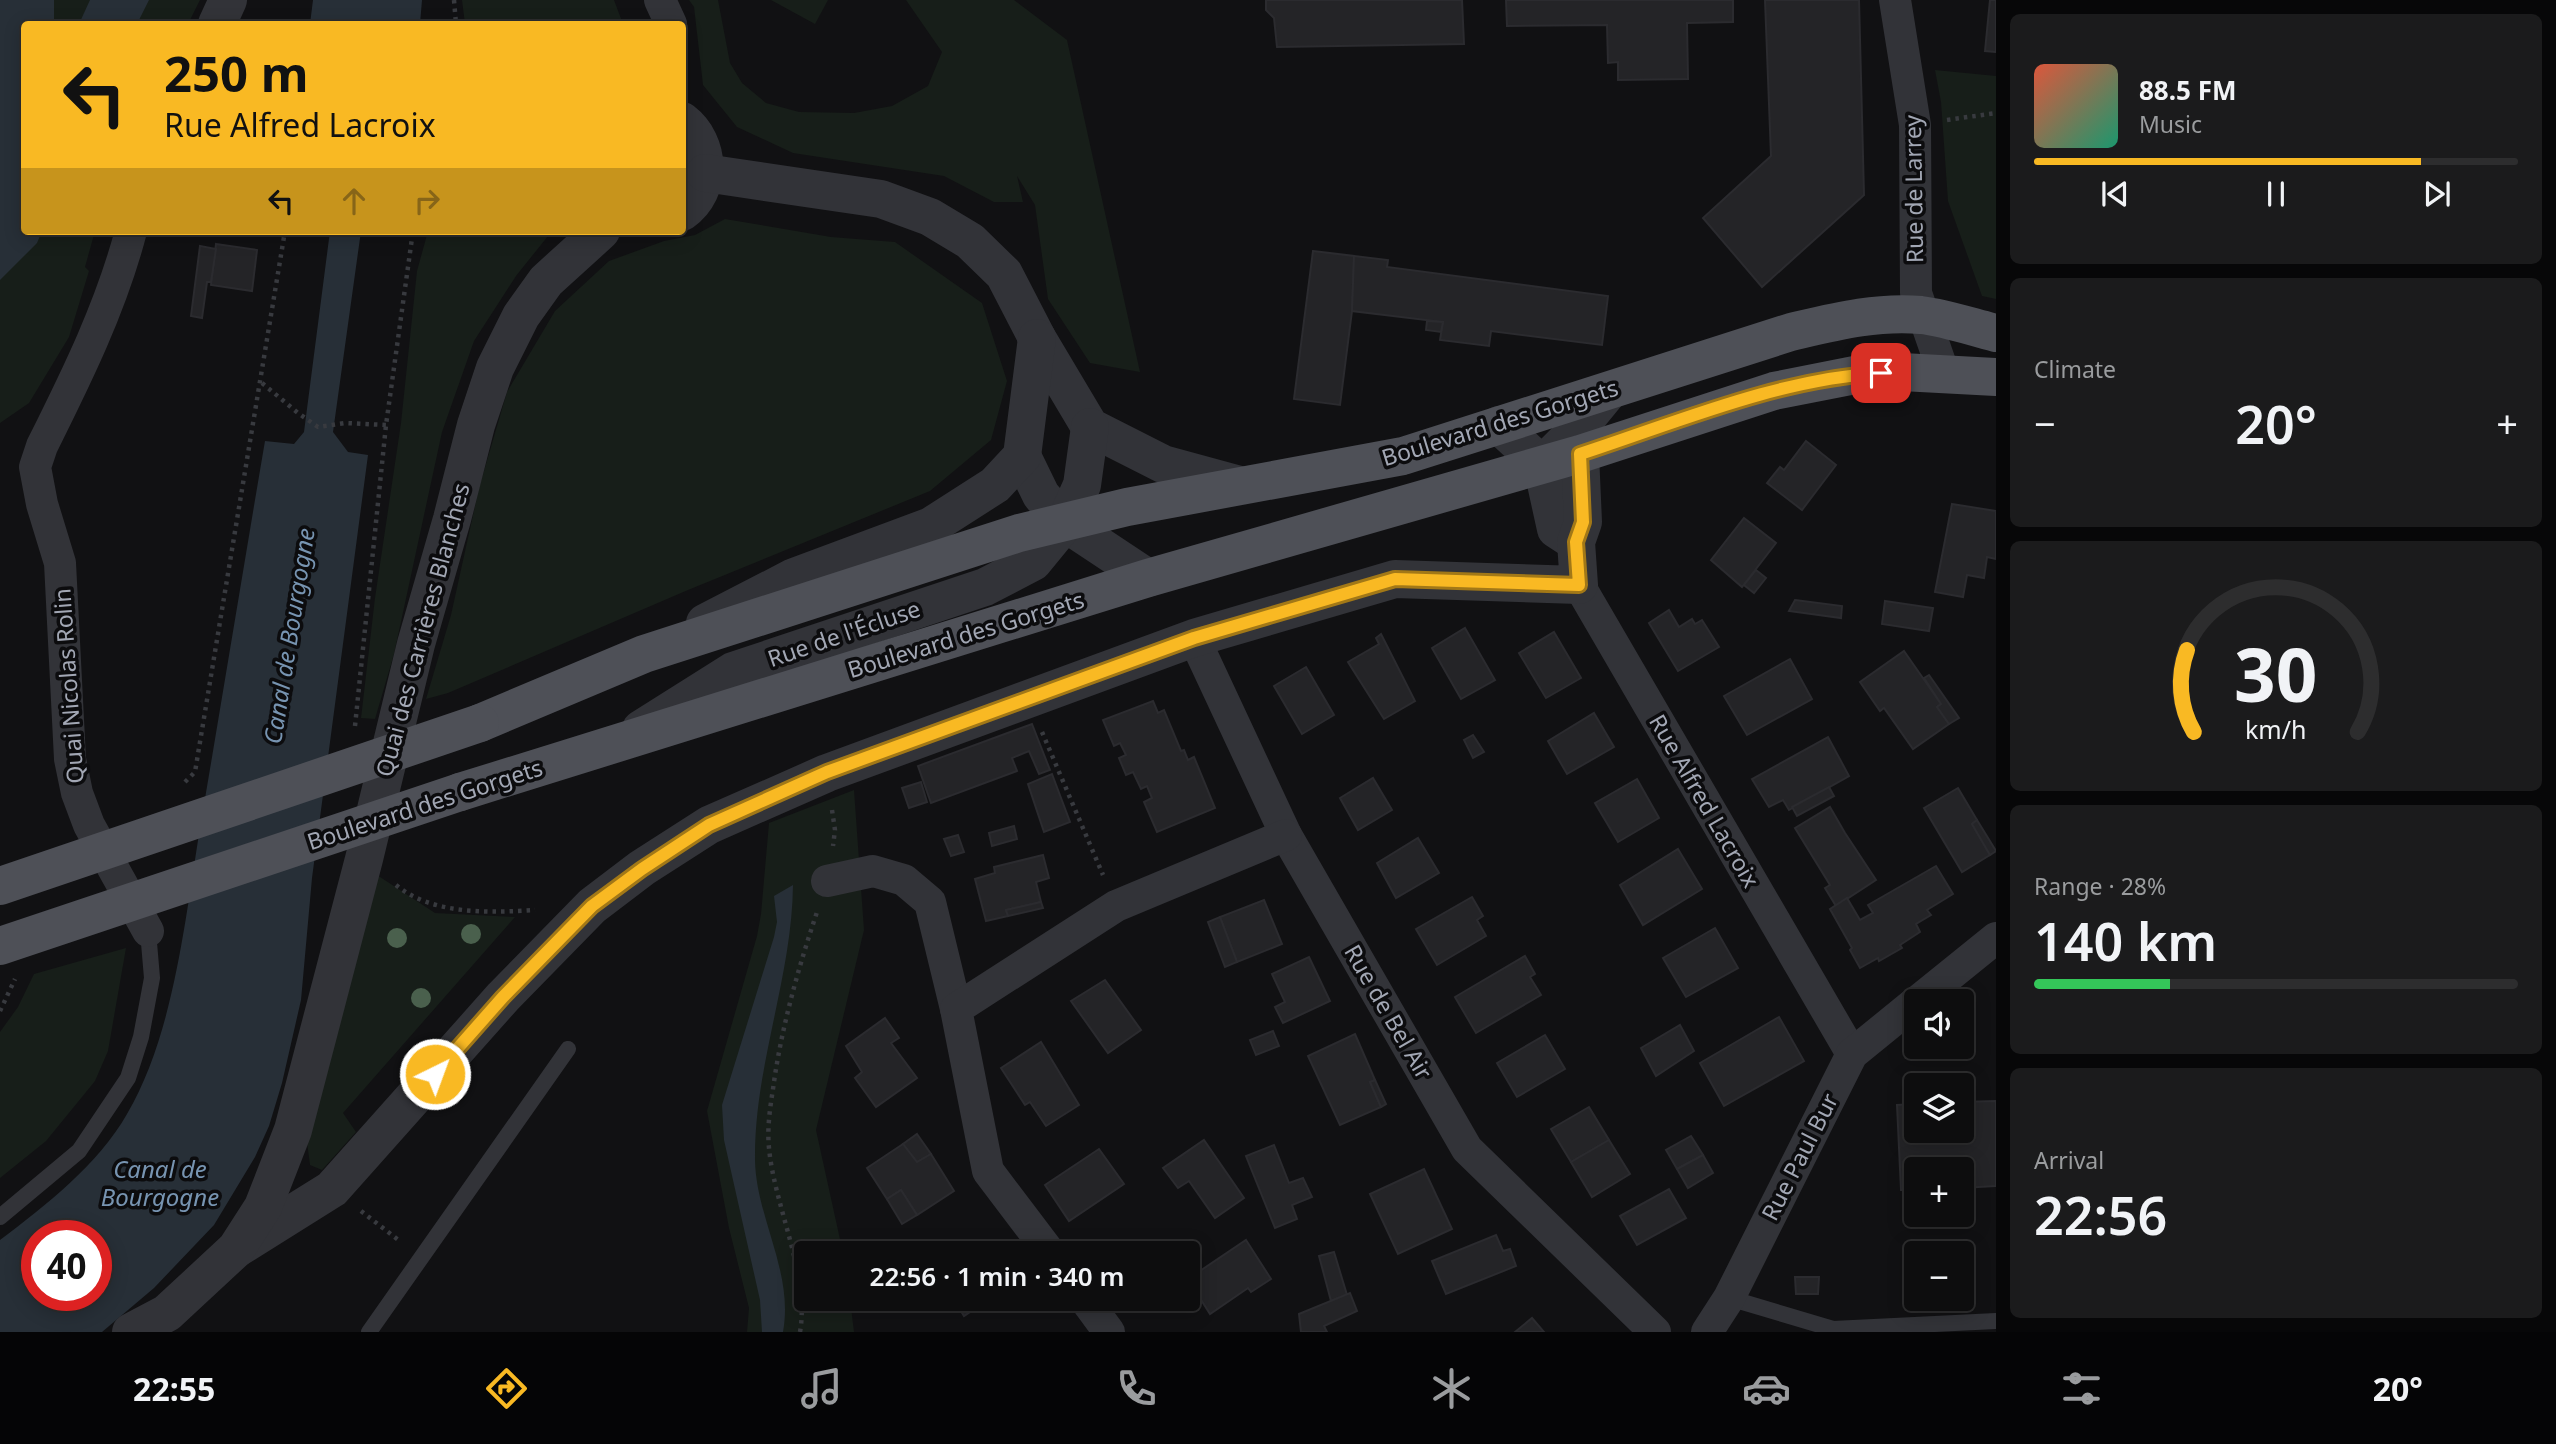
<!DOCTYPE html>
<html lang="en">
<head>
<meta charset="utf-8">
<style>
	body { margin:0; font-family:"Noto Sans",sans-serif; background:#1b1b1c; color:#f1f3f6; height:100vh; display:flex; flex-direction:column; font-size:26px; white-space:nowrap }
	* { box-sizing:border-box; margin:0 }
	p { font-size:23px; color:#9a9c9e }
	.icon { flex:none; width:38px; height:38px; fill:none; stroke:currentColor; stroke-width:2; stroke-linecap:round; stroke-linejoin:round }
	.map { position:relative; flex:1; overflow:hidden }
	.details { display:flex; flex-direction:column; gap:14px; padding:14px; background:#070708; width:560px }
	.details>* { flex:none }
	.hud { position:absolute; left:21px; top:21px; width:665px; height:214px; border-radius:7px; box-shadow:0 4px 18px #0003,0 0 0 2px #2d2d2e; background:#f9b923; color:#111; overflow:hidden }
	.controls { position:absolute; left:1904px; top:989px; display:grid; gap:14px }
	.controls a { display:grid; place-items:center; width:70px; height:70px; border-radius:7px; background:#0d0d0e; box-shadow:0 4px 18px #0003,0 0 0 2px #2d2d2e; font-size:35px }
	.speed { position:absolute; left:21px; top:1220px; display:flex; gap:14px; font-size:35px; font-weight:700; text-align:center }
	.speed>* { display:grid; place-content:center; width:91px; height:91px; border-radius:50%; background:#0d0d0e; box-shadow:0 4px 18px #0003,0 0 0 2px #2d2d2e; line-height:1 }
	.speed .limit { border:10px solid #d22; background:#fff; color:#111 }
	.pin { position:absolute; display:grid; place-items:center; width:60px; height:60px; color:#fff; margin:-30px; border-radius:14px; box-shadow:0 4px 10px #0006 }
	.me { position:absolute; width:77px; margin:-38px; rotate:42deg; stroke-linejoin:round; filter:drop-shadow(0 0 5px #0008) }
	.turn { display:flex; align-items:center; gap:24px; height:147px; padding:0 28px; font-size:32px }
	.turn .icon { width:91px; height:91px; stroke-width:2.5 }
	.turn b { display:block; font-size:49px; line-height:60px }
	.lanes { display:flex; align-items:center; height:66px; padding:0 28px; background:#0003; justify-content:center; gap:35px; direction:ltr }
	.lanes .off { opacity:.35 }
	.big { font-size:52px; font-weight:600; line-height:1.1 }
	.details .tile { flex:1; display:flex; flex-direction:column; justify-content:center; gap:10px; min-width:0; padding:0 24px; border-radius:10px; background:#1b1b1c }
	.details .dial { align-items:center; gap:0 }
	.dial svg { height:182px; overflow:visible; fill:none; stroke:#2d2d2e; stroke-width:7; stroke-linecap:round; text-anchor:middle }
	.dial text { fill:#f1f3f6; stroke:none }
	.song { display:flex; align-items:center; gap:21px }
	.cover { width:84px; height:84px; border-radius:10px; background:linear-gradient(135deg,hsl(10 70% 55%),hsl(160 70% 35%)) }
	.played { height:7px; border-radius:4px; background:linear-gradient(90deg,#f9b923 80%,#2d2d2e 80%) }
	.keys { display:flex; justify-content:space-around; direction:ltr }
	.heat { display:flex; justify-content:space-between; align-items:center; font-size:38px; direction:ltr }
	.charge { height:10px; border-radius:5px; background:linear-gradient(90deg,#34c759 28%,#2d2d2e 0) }
	.trip { position:absolute; left:794px; top:1241px; width:406px; height:70px; border-radius:7px; background:#0d0d0e; box-shadow:0 4px 18px #0003,0 0 0 2px #2d2d2e; font-weight:600; line-height:70px; text-align:center }
	.menu { display:flex; height:112px; justify-content:space-around; align-items:center; background:#050506; color:#9a9c9e }
	.menu .icon { width:49px; height:49px }
	.menu .current { color:#f9b923 }
	.menu b { font-size:32px; color:#f1f3f6 }
	main { display:flex; flex:1; min-height:0 }
	.map>svg:first-child { display:block }
	.green { fill:#171e19 }
	.water { fill:#272f37; fill-rule:evenodd }
	.building { fill:#242427; stroke:#2b2b2f; stroke-width:2 }
	.lines { fill:none; stroke-linecap:round; stroke-linejoin:round }
	.path { stroke:#383a3f; stroke-width:4.5; stroke-dasharray:3.5 5; stroke-linecap:butt }
	.service { stroke:#323338; stroke-width:16 }
	.minor { stroke:#323338; stroke-width:32 }
	.tertiary { stroke:#323338; stroke-width:38 }
	.primary { stroke:#4e5057; stroke-width:38 }
	.primary-bridge { stroke:#4e5057; stroke-width:38 }
	.tree { fill:#4a604d }
	.route-casing { stroke:#a27817; stroke-width:18 }
	.route { stroke:#f9b923; stroke-width:12 }
	.labels { text-anchor:middle; stroke-width:7; stroke-linejoin:round; paint-order:stroke }
	.street-label { font-size:23px; fill:#a2a7b4; stroke:#0c0c0e }
	.water-label { font-size:24px; font-style:italic; fill:#7794b1; stroke:#0c0c0e }
</style>
</head>
<body>
<main>
<div class="map">
<svg width="1996" height="1332" viewBox="0 0 1996 1332">
	<rect width="100%" height="100%" fill="#111113"/>
	<g class="green">
		<polygon points="0,0 200,0 188,24 24,24 24,231 95,231 85,267 89,271 69,337 29,403 0,423"/>
		<polygon points="462,0 614,0 623,24 465,24"/>
		<polygon points="689,0 718,0 730,63 742,83 766,103 799,112 854,113 892,106 928,86 942,52 906,0 1014,0 1067,40 1140,372 1090,363 1048,299 1035,205 1017,176 1023,202 994,202 944,176 793,153 737,127 703,85 694,7"/>
		<polygon points="771,0 828,0 815,24"/>
		<polygon points="1935,70 1996,76 1996,299 1982,296 1948,201 1941,102"/>
		<polygon points="725,219 831,237 895,242 982,303 1007,381 991,440 930,491 688,590 448,693 426,699 451,615 479,488 507,392 555,311 609,261 664,241 695,235"/>
		<polygon points="428,231 552,231 516,276 474,341 442,432 394,654 375,719 361,718 375,598 401,423 417,271"/>
		<polygon points="854,790 864,930 816,1130 843,1253 807,1253 807,1298 850,1299 854,1332 747,1332 749,1308 729,1228 707,1111 757,936 761,914 769,823"/>
		<polygon points="377,875 435,913 515,917 343,1113 356,1132 322,1170 310,1165 307,1142"/>
		<polygon points="126,948 108,1051 95,1081 46,1141 0,1178 0,1032 18,1007 34,974"/>
	</g>
	<g class="water">
		<polygon points="0,0 54,0 54,24 24,24 24,231 42,231 37,243 0,280"/>
		<polygon points="90,0 149,0 137,24 79,24"/>
		<polygon points="313,0 422,0 420,24 310,24"/>
		<path d="M330,231h31l-28,201 15,20 20,3 -56,423 -11,122 -19,83 -13,43 -14,31 -41,68 -60,63 -52,44h-102v-92c46,-35 98,-75 127,-126 47,-80 58,-195 73,-286 22,-129 43,-258 65,-387l29,3 10,-12zM37,1236h59v59h-59z"/>
		<path d="M793,885c-1,93 -39,181 -38,275 1,58 39,112 28,172h-21l-2,-32 -36,-160 -2,-35 52,-168 3,-15 -3,-26z"/>
	</g>
	<g class="building">
		<polygon points="1266,0 1462,0 1464,44 1277,47 1274,18 1266,10"/>
		<polygon points="1506,0 1733,0 1733,22 1687,23 1688,79 1618,80 1618,62 1608,63 1607,25 1507,26"/>
		<polygon points="1765,0 1859,0 1864,195 1762,287 1703,218 1771,156"/>
		<polygon points="1990,0 1996,0 1996,52 1985,51"/>
		<polygon points="216,244 257,250 252,291 211,285"/>
		<polygon points="200,246 216,249 211,282 207,282 202,318 191,316"/>
		<polygon points="1313,251 1354,256 1352,311 1340,405 1294,399"/>
		<polygon points="1354,256 1388,260 1387,267 1608,296 1602,345 1491,331 1489,346 1440,340 1443,322 1352,311"/>
		<polygon points="1427,321 1443,322 1441,332 1426,330"/>
		<polygon points="1806,441 1836,465 1802,510 1767,483 1780,467 1784,470"/>
		<polygon points="1952,504 1996,511 1996,559 1987,557 1984,578 1967,575 1963,597 1935,592"/>
		<polygon points="1744,518 1776,543 1742,587 1711,560"/>
		<polygon points="1756,570 1766,578 1754,593 1744,585"/>
		<polygon points="1795,600 1842,606 1841,618 1789,611"/>
		<polygon points="1885,601 1933,608 1929,631 1882,624"/>
		<polygon points="1669,610 1679,627 1692,619 1695,624 1702,620 1719,647 1678,671 1649,623"/>
		<polygon points="1465,628 1495,680 1461,699 1432,648"/>
		<polygon points="1554,632 1581,678 1546,698 1519,653"/>
		<polygon points="1381,634 1415,701 1384,719 1348,662 1379,644 1376,638"/>
		<polygon points="1904,651 1941,704 1937,707 1949,724 1913,749 1884,708 1880,711 1860,682"/>
		<polygon points="1790,659 1812,699 1747,735 1724,696"/>
		<polygon points="1306,667 1334,715 1302,734 1274,686"/>
		<polygon points="1929,675 1959,718 1949,724 1937,707 1941,704 1924,678"/>
		<polygon points="1153,701 1158,713 1164,710 1181,751 1184,750 1188,760 1194,757 1215,808 1157,832 1144,802 1152,798 1147,786 1141,789 1133,772 1126,775 1119,758 1126,755 1120,743 1114,746 1103,720"/>
		<polygon points="1594,713 1614,747 1567,774 1548,741"/>
		<polygon points="1032,724 1050,770 1039,774 1029,751 1012,758 1017,771 931,803 918,766"/>
		<polygon points="1473,735 1484,752 1473,758 1464,740"/>
		<polygon points="1828,737 1849,776 1789,810 1783,800 1769,807 1752,779"/>
		<polygon points="1052,774 1070,822 1044,832 1028,784"/>
		<polygon points="1373,778 1392,810 1358,830 1340,798"/>
		<polygon points="1637,779 1659,818 1618,842 1595,803"/>
		<polygon points="921,782 927,802 909,808 902,788"/>
		<polygon points="1829,787 1834,796 1797,816 1792,807"/>
		<polygon points="1958,788 1977,820 1972,824 1990,855 1962,872 1924,808"/>
		<polygon points="1830,807 1845,833 1876,880 1836,906 1825,888 1830,885 1795,828"/>
		<polygon points="1977,820 1996,851 1990,855 1972,824"/>
		<polygon points="1014,826 1017,839 992,846 989,833"/>
		<polygon points="958,835 964,852 951,856 944,839"/>
		<polygon points="1418,838 1439,873 1396,898 1377,863"/>
		<polygon points="1678,849 1702,889 1643,925 1620,885"/>
		<polygon points="1043,855 1049,878 1036,882 1041,902 1006,910 1008,916 986,921 975,879 995,873 994,867"/>
		<polygon points="1936,866 1953,894 1927,910 1931,915 1916,924 1920,932 1900,945 1902,948 1879,961 1878,958 1860,968 1850,950 1852,948 1830,909 1847,898 1860,920 1873,913 1868,905"/>
		<polygon points="1472,897 1483,916 1477,920 1486,936 1437,965 1416,929"/>
		<polygon points="1264,900 1282,944 1237,962 1220,917"/>
		<polygon points="1041,902 1043,908 1008,916 1006,910"/>
		<polygon points="1220,917 1237,962 1225,967 1208,922"/>
		<polygon points="1715,928 1738,968 1686,997 1663,958"/>
		<polygon points="1525,956 1535,974 1530,977 1541,995 1476,1033 1455,997"/>
		<polygon points="1309,957 1330,1001 1283,1023 1275,1007 1285,1002 1272,974"/>
		<polygon points="1105,980 1141,1030 1108,1053 1071,1001"/>
		<polygon points="1779,1017 1804,1061 1724,1106 1700,1063"/>
		<polygon points="885,1018 899,1038 891,1043 917,1078 876,1107 855,1078 862,1072 846,1046"/>
		<polygon points="1680,1025 1694,1051 1656,1076 1641,1048"/>
		<polygon points="1273,1031 1279,1046 1256,1055 1250,1040"/>
		<polygon points="1355,1034 1375,1080 1370,1082 1381,1107 1340,1125 1308,1056"/>
		<polygon points="1545,1035 1565,1069 1517,1097 1497,1063"/>
		<polygon points="1041,1042 1079,1105 1046,1126 1030,1102 1025,1105 1001,1068"/>
		<polygon points="1375,1080 1386,1104 1381,1107 1370,1082"/>
		<polygon points="1996,1101 1996,1186 1962,1188 1962,1169 1916,1169 1916,1190 1901,1190 1897,1105 1916,1104 1916,1130 1962,1130 1962,1102"/>
		<polygon points="1589,1107 1609,1140 1571,1162 1551,1129"/>
		<polygon points="917,1134 931,1154 917,1162 903,1144"/>
		<polygon points="1691,1136 1703,1155 1677,1169 1666,1150"/>
		<polygon points="1204,1140 1244,1198 1215,1218 1189,1181 1178,1188 1163,1168"/>
		<polygon points="1609,1140 1630,1174 1592,1197 1571,1162"/>
		<polygon points="903,1144 917,1162 931,1154 954,1191 917,1215 901,1190 887,1199 867,1168"/>
		<polygon points="1274,1145 1289,1183 1303,1178 1312,1197 1292,1205 1297,1219 1275,1228 1246,1156"/>
		<polygon points="1099,1149 1124,1184 1069,1221 1045,1185"/>
		<polygon points="1703,1155 1713,1173 1688,1188 1677,1169"/>
		<polygon points="1424,1169 1452,1229 1398,1254 1370,1194"/>
		<polygon points="1669,1189 1686,1218 1637,1245 1620,1216"/>
		<polygon points="901,1190 917,1215 902,1224 887,1199"/>
		<polygon points="1496,1235 1503,1251 1510,1249 1516,1266 1446,1294 1432,1261"/>
		<polygon points="1246,1240 1271,1279 1251,1292 1248,1288 1210,1314 1188,1279"/>
		<polygon points="1334,1252 1347,1295 1331,1301 1319,1256"/>
		<polygon points="1795,1277 1819,1277 1818,1294 1796,1294"/>
		<polygon points="1350,1293 1357,1311 1324,1326 1327,1332 1301,1332 1299,1314"/>
		<polygon points="953,1298 991,1298 964,1316"/>
		<polygon points="1532,1318 1544,1332 1515,1332"/>
	</g>
	<g class="lines">
		<g class="path">
			<polyline points="454,0 456,24"/>
			<polyline points="1947,120 1996,113"/>
			<polyline points="262,383 298,413 318,427 345,423 386,425"/>
			<polyline points="355,726 386,425 413,231"/>
			<polyline points="1042,732 1103,875"/>
			<polyline points="185,782 195,772 285,231"/>
			<polyline points="832,810 835,830 833,846"/>
			<path d="M396,885c36,30 94,28 139,25"/>
			<polyline points="0,1011 15,979"/>
			<polyline points="361,1211 401,1242"/>
			<path d="M800,1332c10,-56 -26,-127 -31,-184 -2,-20 1,-40 4,-59 8,-60 25,-120 44,-177"/>
		</g>
		<g class="service">
			<polyline points="0,1217 79,1151 128,1078 141,1037 152,978 148,931"/>
			<polyline points="1729,1298 1833,1329 1996,1321"/>
			<polyline points="369,1332 568,1049"/>
		</g>
		<g class="minor">
			<polyline points="660,0 671,24"/>
			<polyline points="1895,0 1915,125 1916,293 1944,374"/>
			<path d="M131,231c-20,76 -54,145 -89,215l-7,21 7,37 18,59 10,196 7,34 12,32 59,106"/>
			<polyline points="1579,585 1852,1054"/>
			<polyline points="1194,638 1286,835 1467,1149 1655,1332"/>
			<polyline points="827,881 873,871 904,880 930,902 956,1009"/>
			<polyline points="1918,1001 1996,938"/>
			<polyline points="1050,1253 988,1171 956,1009 1116,906 1286,835"/>
			<polyline points="1084,1298 1109,1332"/>
			<polyline points="1707,1332 1729,1298 1852,1054 1916,1002"/>
		</g>
		<g class="tertiary">
			<polyline points="217,24 228,0"/>
			<path d="M682,121c29,22 31,69 0,91"/>
			<polyline points="705,173 881,199 930,217 970,241 1004,274 1037,338 1090,427 1163,464 1240,485"/>
			<polyline points="1499,425 1542,465 1556,529 1576,542"/>
			<polyline points="1022,456 1041,495 1065,523 1148,578"/>
			<polyline points="1543,464 1577,430 1609,391"/>
			<polyline points="705,623 794,577 931,526 995,485 1022,456 1037,338"/>
			<polyline points="641,729 733,671 985,587 1033,562 1065,523 1082,485 1090,427"/>
			<polyline points="236,1249 332,1189 503,997 592,906 642,868 709,825 827,773 1194,638 1395,579 1579,585 1576,542 1583,522 1580,454"/>
			<polyline points="131,1332 167,1313 236,1249 263,1207 293,1130 364,859 416,644 452,519 476,425 495,368 521,316 546,281 601,231"/>
		</g>
		<g class="primary">
			<path d="M480,723l164,-69 375,-121 108,-26 276,-51 388,-124c43,-10 85,-21 130,-17 25,3 51,12 75,18"/>
			<polyline points="460,792 1148,578 1580,454 1774,391 1860,374 1902,372 1996,377"/>
		</g>
		<g class="primary-bridge">
			<polyline points="0,886 480,723"/>
			<polyline points="0,946 460,792"/>
		</g>
	</g>
	<g class="tree">
		<circle cx="471" cy="934" r="10"/>
		<circle cx="397" cy="938" r="10"/>
		<circle cx="421" cy="998" r="10"/>
	</g>
	<g class="lines">
		<g class="route-casing">
			<path id="route" d="M435,1074l68,-77 89,-91 50,-37 67,-44 118,-53 367,-134 201,-59 184,6 -3,-43 7,-20 -3,-68c98,-32 198,-75 301,-81"/>
		</g>
		<use href="#route" class="route"/>
	</g>
	<g class="labels">
		<g class="street-label">
			<text transform="translate(1914 189) rotate(-91)" y="8">Rue de Larrey</text>
			<text transform="translate(1500 423) rotate(-17)" y="8">Boulevard des Gorgets</text>
			<text transform="translate(423 630) rotate(-75)" y="8">Quai des Carrières Blanches</text>
			<text transform="translate(844 634) rotate(-19)" y="8">Rue de l'Écluse</text>
			<text transform="translate(966 635) rotate(-17)" y="8">Boulevard des Gorgets</text>
			<text transform="translate(69 686) rotate(-94)" y="8">Quai Nicolas Rolin</text>
			<text transform="translate(1704 801) rotate(60)" y="8">Rue Alfred Lacroix</text>
			<text transform="translate(425 805) rotate(-18)" y="8">Boulevard des Gorgets</text>
			<text transform="translate(1388 1012) rotate(60)" y="8">Rue de Bel Air</text>
			<text transform="translate(1800 1157) rotate(-63)" y="8">Rue Paul Bur</text>
		</g>
		<g class="water-label">
			<text transform="translate(290 636) rotate(-81)" y="8">Canal de Bourgogne</text>
			<text x="160" y="1178">Canal de<tspan x="160" dy="28">Bourgogne</tspan></text>
		</g>
	</g>
</svg>
<div class="controls">
<a><svg class="icon" aria-label="sound" viewBox="0 0 24 24"><path d="M4 9h4l5-4v14l-5-4H4zM17 9q2 3 0 6"/></svg></a>
<a><svg class="icon" aria-label="layers" viewBox="0 0 24 24"><path d="M12 4l9 5-9 5-9-5zM3 14l9 5 9-5"/></svg></a>
<a>+</a>
<a>−</a>
</div>
<div class="speed"><div class="limit">40</div></div>
<div class="pin" style="left:1881px;top:373px;background:#d93025"><svg class="icon" aria-label="arrive" viewBox="0 0 24 24"><path d="M6 21V4h12l-3 4 3 4H6"/></svg></div>
<svg class="me" style="left:435px;top:1074px" viewBox="-20 -20 40 40"><circle r="17" fill="#f9b923" stroke="#fff" stroke-width="3"/><path d="M0-11L8 9 0 5-8 9z" fill="#fff"/></svg>
<div class="trip">22:56 · 1 min · 340 m</div>
<div class="hud">
<div class="turn"><svg class="icon" aria-label="left" viewBox="0 0 24 24"><path d="M17 20v-9H6M10 6l-5 5 5 5"/></svg><div><b>250 m</b>Rue Alfred Lacroix</div></div>
<div class="lanes"><svg class="icon" aria-label="left" viewBox="0 0 24 24"><path d="M17 20v-9H6M10 6l-5 5 5 5"/></svg><svg class="icon off" aria-label="ahead" viewBox="0 0 24 24"><path d="M12 20V5M6 11l6-6 6 6"/></svg><svg class="icon off" aria-label="right" viewBox="0 0 24 24"><path d="M7 20v-9h11M14 6l5 5-5 5"/></svg></div>
</div>
</div>
<section class="details">
<div class="tile">
<div class="song"><i class="cover"></i><div><b>88.5 FM</b><p>Music</p></div></div>
<div class="played"></div>
<div class="keys"><svg class="icon" aria-label="previous" viewBox="0 0 24 24"><path d="M18 5L8 12l10 7zM5 5v14"/></svg><svg class="icon" aria-label="pause" viewBox="0 0 24 24"><path d="M8 5v14M16 5v14"/></svg><svg class="icon" aria-label="next" viewBox="0 0 24 24"><path d="M6 5l10 7-10 7zM19 5v14"/></svg></div>
</div>
<div class="tile"><p>Climate</p>
<div class="heat"><a>−</a><b class="big">20°</b><a>+</a></div>
</div>
<div class="tile dial"><svg viewBox="0 0 100 80">
<path d="M14 69A42 42 0 1 1 86 69"/>
<path d="M14 69A42 42 0 0 1 11 33" stroke="#f9b923"/>
<text x="50" y="56" font-size="32" font-weight="700">30</text>
<text x="50" y="72" font-size="11">km/h</text>
</svg></div>
<div class="tile"><p>Range · 28%</p><b class="big">140 km</b><div class="charge"></div></div>
<div class="tile"><p>Arrival</p><b class="big">22:56</b></div>
</section>
</main>
<nav class="menu">
<b>22:55</b>
<svg class="icon current" aria-label="directions" viewBox="0 0 24 24"><path d="M12 3l9 9-9 9-9-9zM9 14v-3h6M13 9l2 2-2 2"/></svg>
<svg class="icon" aria-label="music" viewBox="0 0 24 24"><path d="M9 18V5l10-2v13"/><circle cx="6" cy="18" r="3"/><circle cx="16" cy="16" r="3"/></svg>
<svg class="icon" aria-label="phone" viewBox="0 0 24 24"><path d="M5 4h4l2 5-3 2q2 4 5 5l2-3 5 2v4C11 20 4 13 5 4z"/></svg>
<svg class="icon" aria-label="climate" viewBox="0 0 24 24"><path d="M12 3v18M4 7l16 10M4 17L20 7"/></svg>
<svg class="icon" aria-label="car" viewBox="0 0 24 24"><path d="M5 17H2v-5l4-1 3-4h7l3 4 3 1v5h-3M9 17h6M6 11h13"/><circle cx="7" cy="17" r="2"/><circle cx="17" cy="17" r="2"/></svg>
<svg class="icon" aria-label="filters" viewBox="0 0 24 24"><path d="M4 7h16M4 17h16"/><circle cx="9" cy="7" r="2"/><circle cx="15" cy="17" r="2"/></svg>
<b>20°</b>
</nav>
</body>
</html>
